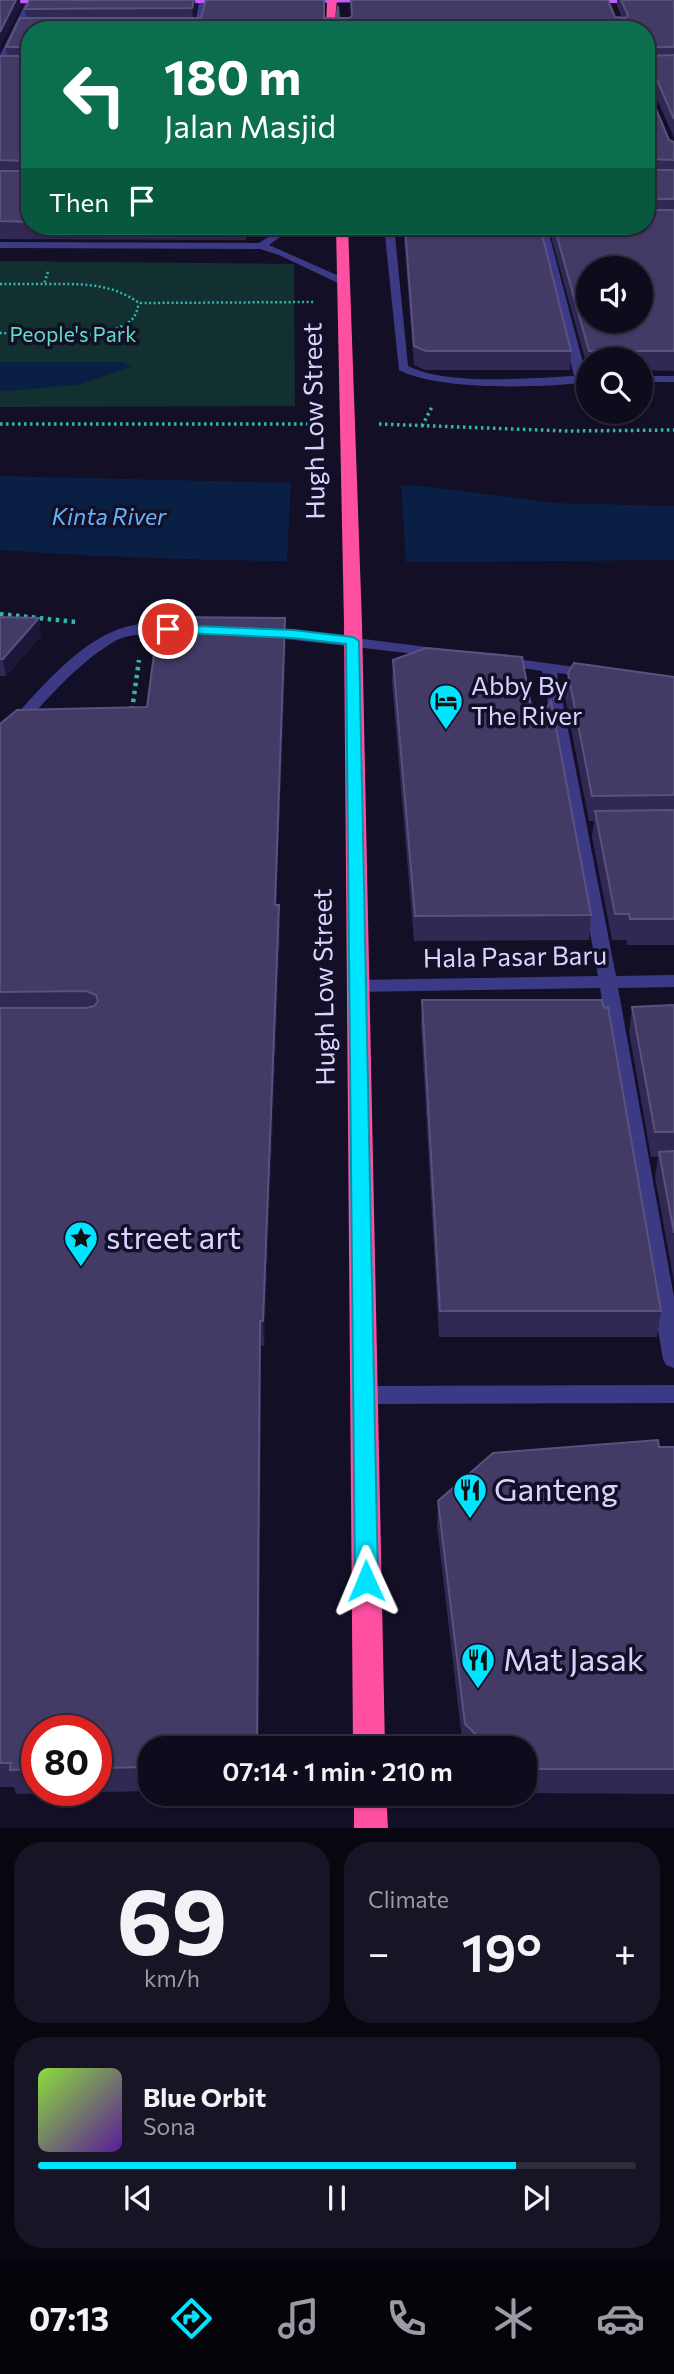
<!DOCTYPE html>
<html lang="en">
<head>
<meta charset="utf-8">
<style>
	body { margin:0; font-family:Commissioner,sans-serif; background:#171425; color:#f1f3f6; height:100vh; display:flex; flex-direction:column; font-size:26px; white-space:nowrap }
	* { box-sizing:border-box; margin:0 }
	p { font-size:23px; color:#9b9ba3 }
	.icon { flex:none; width:38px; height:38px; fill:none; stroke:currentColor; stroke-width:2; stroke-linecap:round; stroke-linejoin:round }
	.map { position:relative; height:1828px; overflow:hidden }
	.drawer { display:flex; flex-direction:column; gap:14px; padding:14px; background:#08060f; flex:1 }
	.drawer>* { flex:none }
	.banner { position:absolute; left:21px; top:21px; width:634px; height:214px; border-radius:28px; box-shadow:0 2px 5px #0004,0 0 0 2px #2e2b3b; background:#0b6e4f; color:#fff; overflow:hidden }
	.buttons { position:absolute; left:576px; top:256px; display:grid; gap:14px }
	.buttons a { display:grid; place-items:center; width:77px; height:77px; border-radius:50%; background:#0e0b1c; box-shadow:0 2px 5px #0004,0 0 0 2px #2e2b3b; font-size:35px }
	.speed { position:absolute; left:21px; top:1715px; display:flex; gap:14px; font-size:35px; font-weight:700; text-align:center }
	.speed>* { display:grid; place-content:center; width:91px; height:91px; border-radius:50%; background:#0e0b1c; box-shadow:0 2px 5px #0004,0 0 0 2px #2e2b3b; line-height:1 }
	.speed .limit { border:10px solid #d22; background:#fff; color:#111 }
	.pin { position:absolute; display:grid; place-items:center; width:60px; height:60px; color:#fff; margin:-30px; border:4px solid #fff; border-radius:50%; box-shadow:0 2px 7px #0007 }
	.me { position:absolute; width:77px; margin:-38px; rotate:359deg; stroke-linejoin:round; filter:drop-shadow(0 0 5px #0008) }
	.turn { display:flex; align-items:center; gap:24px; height:147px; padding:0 28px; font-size:32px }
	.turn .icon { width:91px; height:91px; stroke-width:2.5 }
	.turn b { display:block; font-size:49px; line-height:60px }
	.then { display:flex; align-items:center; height:66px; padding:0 28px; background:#0003; gap:14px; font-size:26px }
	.big { font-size:52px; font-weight:600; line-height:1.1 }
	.drawer .tile { flex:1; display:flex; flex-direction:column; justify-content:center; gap:10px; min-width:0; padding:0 24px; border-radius:28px; background:#171425 }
	.drawer .dial { align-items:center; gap:0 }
	.dial b { font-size:91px; line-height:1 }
	.song { display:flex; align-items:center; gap:21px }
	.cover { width:84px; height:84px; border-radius:10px; background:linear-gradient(135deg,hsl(90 70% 55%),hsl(270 70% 35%)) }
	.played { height:7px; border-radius:4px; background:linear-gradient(90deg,#00e5ff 80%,#2e2b3b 80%) }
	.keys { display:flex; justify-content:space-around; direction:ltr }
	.heat { display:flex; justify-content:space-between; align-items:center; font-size:38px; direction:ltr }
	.drawer .tiles { flex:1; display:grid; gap:14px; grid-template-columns:1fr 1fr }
	.tile:last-child { grid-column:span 2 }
	.trip { position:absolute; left:138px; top:1736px; width:399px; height:70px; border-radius:28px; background:#0e0b1c; box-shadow:0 2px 5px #0004,0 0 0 2px #2e2b3b; font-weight:600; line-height:70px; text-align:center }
	.tab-bar { display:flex; height:112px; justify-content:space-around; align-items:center; background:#06040b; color:#9b9ba3 }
	.tab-bar .icon { width:49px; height:49px }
	.tab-bar .active { color:#00e5ff }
	.tab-bar b { font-size:32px; color:#f1f3f6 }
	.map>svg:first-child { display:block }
	.green { fill:#12302f }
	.water { fill:#0a1f44 }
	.pier { fill:#130f26 }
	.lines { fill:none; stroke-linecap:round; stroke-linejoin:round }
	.path-far2 { stroke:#2fb8b0; stroke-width:2.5; stroke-dasharray:2 2.5; stroke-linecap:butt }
	.path-far1 { stroke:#2fb8b0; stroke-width:3.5; stroke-dasharray:2.5 3.5; stroke-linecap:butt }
	.path { stroke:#2fb8b0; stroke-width:4.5; stroke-dasharray:3.5 4.5; stroke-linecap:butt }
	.minor { fill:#3d3a85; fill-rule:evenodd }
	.major { fill:#c25bff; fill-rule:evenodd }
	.highway { fill:#ff4fa3; fill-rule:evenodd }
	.wall { fill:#312854; fill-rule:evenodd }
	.shaded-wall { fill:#1d163a }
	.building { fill:#433a66; stroke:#5a527e; stroke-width:2; fill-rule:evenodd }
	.route { fill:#00e5ff; stroke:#0095a6; stroke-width:2 }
	.labels { text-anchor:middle; stroke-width:7; stroke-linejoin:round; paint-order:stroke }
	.far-park-label { font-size:21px; fill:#5fe0c0; stroke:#130f26 }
	.far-water-label { font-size:23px; font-style:italic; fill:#62b6ff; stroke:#130f26 }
	.street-label { font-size:26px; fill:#d9d4ff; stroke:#130f26 }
	.poi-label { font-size:26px; fill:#d9d4ff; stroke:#130f26; text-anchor:start }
	.near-poi-label { font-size:32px; fill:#d9d4ff; stroke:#130f26; text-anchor:start }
</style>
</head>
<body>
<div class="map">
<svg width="674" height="1828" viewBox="0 0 674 1828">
	<rect width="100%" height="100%" fill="#130f26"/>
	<polygon class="green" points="0,261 294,264 295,406 0,407"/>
	<g class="water">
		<polygon points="0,362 123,362 131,367 79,385 7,391 0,390"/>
		<path d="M0,476l424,10 129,17 121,3v54c-224,2 -450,6 -674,-10z"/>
	</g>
	<polygon class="pier" points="291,478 401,482 406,564 287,563"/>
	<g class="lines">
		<g class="path-far2">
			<path d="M48,272l-4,12c34,0 66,-2 95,19l176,-1"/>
			<polyline points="0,284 44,284"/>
			<path d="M0,333c36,1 99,10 129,-11 7,-5 8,-12 10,-19"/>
		</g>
		<g class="path-far1">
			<polyline points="0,424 314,424"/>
			<polyline points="379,424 567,431 674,430"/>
			<polyline points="422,426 433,405"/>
		</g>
		<g class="path">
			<polyline points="0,614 76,622"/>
			<polyline points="132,710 139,660"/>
		</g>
		<g class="minor">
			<polygon points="27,0 35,0 4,63 0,65 0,55"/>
			<polygon points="204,0 207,2 202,30 194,30 199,2"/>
			<polygon points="271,226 281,226 280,237 269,245 348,280 348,284 340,284 279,255 260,249 0,248 0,242 259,243 270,236"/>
			<path d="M384,226h10l14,140c38,20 123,12 166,10l-37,-150h10l41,156c-46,6 -149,9 -189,-12z"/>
			<rect x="640" y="376" width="34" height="6"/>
			<path d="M140,624l40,1 7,4c-10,9 -51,0 -72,12 -43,25 -75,68 -110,103l-5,2v-14c39,-39 81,-100 140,-108z"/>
			<polygon points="264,629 293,630 442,649 449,653 442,657 259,636 259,630"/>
			<polygon points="501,657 591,669 598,673 591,677 557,673 616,976 674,975 674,987 618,988 674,1297 674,1368 666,1365 663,1359 600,988 356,992 347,986 356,980 598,976 542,671 496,664 494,661 496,658"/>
			<polygon points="674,1385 674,1403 363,1404 355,1402 352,1395 355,1388 363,1386"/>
		</g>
		<g class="major">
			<polygon points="0,0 53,0 56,2 0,4"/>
			<polygon points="170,0 228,0 231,2 171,4 167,2"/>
			<polygon points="298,0 375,0 378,2 301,3"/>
			<polygon points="581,0 674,0 674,3 584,3"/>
		</g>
		<g class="highway">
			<polygon points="337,0 334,30 326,30 327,1"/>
			<polygon points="336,226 348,226 362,624 385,1748 353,1748 344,624"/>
			<polygon points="354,1794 386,1794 388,1828 354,1828"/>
		</g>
	</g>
	<g class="wall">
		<polygon points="350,0 608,0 615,17 622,18 617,6 617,0 674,0 674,138 652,88 647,85 646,85 669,140 674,142 674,371 640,370 640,359 588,359 588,370 548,226 646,226 30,30 30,226 248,226 246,240 0,239 0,56 7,56 6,47 26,18 25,9 196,6 193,18 349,18 351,17"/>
		<polygon points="403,226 540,226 571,351 570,370 425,370 414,365"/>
		<polygon points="0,617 39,618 41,636 6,676 0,676"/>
		<path d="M286,640l-10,265 4,25 -16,416h-3l-2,402h-109v43l-134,3 -2,-7h-14v-1063l147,-17zM37,1731h59v59h-59z"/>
		<polygon points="393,660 535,727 591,915 589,940 414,941 392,683"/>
		<polygon points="568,673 674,677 674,945 627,945 626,940 612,940 592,837 594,821 589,821 565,697"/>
		<polygon points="422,1000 661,1311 657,1337 439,1337 421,1025"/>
		<polygon points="674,1005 674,1282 655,1177 658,1157 651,1157 629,1032 632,1007"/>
		<polygon points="659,1447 674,1447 674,1794 525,1793 525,1748 463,1748 437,1526 438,1501"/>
	</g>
	<g class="shaded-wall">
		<polygon points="16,0 20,0 21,7 0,49 0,32"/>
		<polygon points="194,0 195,0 196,6 193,22 192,8"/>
		<polygon points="649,70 647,85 646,86 646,71"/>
		<polygon points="245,226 248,226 246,240"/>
		<polygon points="39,618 41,636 6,676 3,659"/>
		<polygon points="285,618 286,640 275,930 275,905"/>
		<polygon points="279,905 280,930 264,1346 263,1321"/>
		<polygon points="260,1321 261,1346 259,1748 257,1748"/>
	</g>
	<g class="building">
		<polygon points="0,0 16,0 0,32"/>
		<polygon points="30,0 194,0 192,8 25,9"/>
		<polygon points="206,0 324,0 324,18 336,18 338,6 339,18 349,18 352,16 351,0 608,0 615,17 625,18 628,15 621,0 674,0 674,47 647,47 646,48 646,30 30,30 30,48 29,47 6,47 20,18 201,18"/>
		<polygon points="646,52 647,56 674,55 674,119 654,73 649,70 646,71"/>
		<polygon points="30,53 30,161 0,160 0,56 29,56"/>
		<polygon points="646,85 669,140 674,142 674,160 648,159 646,165"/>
		<polygon points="646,168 648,170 674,170 674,199 648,199 646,201"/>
		<polygon points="30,170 30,222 0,221 0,171 28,171"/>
		<path d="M646,204l2,6h26v141h-85l-35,-125h92zM588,268h52v52h-52z"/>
		<polygon points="405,226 540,226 571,351 426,351 414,346"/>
		<polygon points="0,617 39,618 3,659 0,659"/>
		<polygon points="159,617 285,618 275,905 279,905 263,1321 260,1321 257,1748 150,1748 150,1767 96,1768 96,1731 37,1731 37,1769 10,1770 11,1763 0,1763 0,1008 86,1008 94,1006 98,1001 96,995 86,991 0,992 0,724 17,710 147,707"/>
		<polygon points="426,648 522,657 535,727 551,701 591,915 415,916 393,660"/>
		<polygon points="574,663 674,677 674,795 592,796 568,673"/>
		<polygon points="674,810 674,919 630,919 629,914 615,914 595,811"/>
		<polygon points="422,1000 602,1000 604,1008 608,1007 661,1311 440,1311"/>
		<polygon points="674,1005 674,1132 655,1132 632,1007"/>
		<polygon points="674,1151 674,1233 659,1152"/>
		<polygon points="658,1440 659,1447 674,1447 674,1769 525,1769 525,1748 490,1748 465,1724 438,1501 493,1453"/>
	</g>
	<polygon class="route" points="168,625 293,630 353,637 359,641 378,1581 374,1589 366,1592 358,1589 355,1581 346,644 293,638 164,632 162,629"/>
	<defs>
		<g id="hotel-pin" transform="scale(1.75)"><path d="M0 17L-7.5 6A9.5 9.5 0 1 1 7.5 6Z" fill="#00e5ff" stroke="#130f26"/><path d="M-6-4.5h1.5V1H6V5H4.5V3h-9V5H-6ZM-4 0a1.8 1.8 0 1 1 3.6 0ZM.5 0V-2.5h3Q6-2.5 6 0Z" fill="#111"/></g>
		<g id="sight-pin" transform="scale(1.75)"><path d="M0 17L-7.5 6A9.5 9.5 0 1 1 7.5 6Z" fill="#00e5ff" stroke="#130f26"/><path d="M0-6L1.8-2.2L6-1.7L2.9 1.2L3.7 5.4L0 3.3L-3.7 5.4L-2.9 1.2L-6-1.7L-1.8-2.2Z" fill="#111"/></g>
		<g id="restaurant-pin" transform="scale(1.75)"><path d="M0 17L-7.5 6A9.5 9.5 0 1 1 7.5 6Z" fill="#00e5ff" stroke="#130f26"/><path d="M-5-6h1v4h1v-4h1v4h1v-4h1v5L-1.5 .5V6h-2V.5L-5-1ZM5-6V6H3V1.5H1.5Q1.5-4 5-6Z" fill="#111"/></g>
	</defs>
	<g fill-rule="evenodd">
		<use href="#hotel-pin" x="446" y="701"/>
		<use href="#sight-pin" x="81" y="1238"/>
		<use href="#restaurant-pin" x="470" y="1490"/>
		<use href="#restaurant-pin" x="478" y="1660"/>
	</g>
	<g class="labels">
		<g class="far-park-label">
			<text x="73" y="342">People's Park</text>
		</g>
		<g class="far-water-label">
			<text x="109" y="525">Kinta River</text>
		</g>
		<g class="street-label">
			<text transform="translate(314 421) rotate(-91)" y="9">Hugh Low Street</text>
			<text transform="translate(515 957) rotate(-1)" y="9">Hala Pasar Baru</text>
			<text transform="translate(324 987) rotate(-91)" y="9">Hugh Low Street</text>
		</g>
		<g class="poi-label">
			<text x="471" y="695">Abby By<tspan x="471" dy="30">The River</tspan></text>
		</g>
		<g class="near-poi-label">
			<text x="106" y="1249">street art</text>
			<text x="494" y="1501">Ganteng</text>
			<text x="503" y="1671">Mat Jasak</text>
		</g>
	</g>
</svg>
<div class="buttons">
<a><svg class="icon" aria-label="sound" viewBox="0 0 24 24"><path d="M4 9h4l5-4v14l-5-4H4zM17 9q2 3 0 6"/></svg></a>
<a><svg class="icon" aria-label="search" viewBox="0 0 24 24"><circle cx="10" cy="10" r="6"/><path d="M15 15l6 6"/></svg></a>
</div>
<div class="speed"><div class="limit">80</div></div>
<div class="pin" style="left:168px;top:629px;background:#d93025"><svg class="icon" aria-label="arrive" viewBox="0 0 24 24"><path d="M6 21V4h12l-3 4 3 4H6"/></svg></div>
<svg class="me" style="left:366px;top:1581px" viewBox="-20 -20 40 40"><path d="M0-17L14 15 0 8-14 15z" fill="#00e5ff" stroke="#fff" stroke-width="4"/></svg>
<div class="trip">07:14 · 1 min · 210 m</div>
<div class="banner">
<div class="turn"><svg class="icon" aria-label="left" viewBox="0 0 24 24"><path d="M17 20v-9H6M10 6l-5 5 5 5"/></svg><div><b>180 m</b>Jalan Masjid</div></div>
<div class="then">Then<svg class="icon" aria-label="arrive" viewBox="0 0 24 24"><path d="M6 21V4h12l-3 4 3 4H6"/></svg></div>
</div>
</div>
<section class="drawer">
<div class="tiles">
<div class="tile dial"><b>69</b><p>km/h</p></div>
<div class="tile"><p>Climate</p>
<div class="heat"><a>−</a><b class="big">19°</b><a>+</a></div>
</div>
<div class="tile">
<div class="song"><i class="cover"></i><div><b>Blue Orbit</b><p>Sona</p></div></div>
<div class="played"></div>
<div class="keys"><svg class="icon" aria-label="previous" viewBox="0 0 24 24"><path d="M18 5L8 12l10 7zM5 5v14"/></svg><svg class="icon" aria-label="pause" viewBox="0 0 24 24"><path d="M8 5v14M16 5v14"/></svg><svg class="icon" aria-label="next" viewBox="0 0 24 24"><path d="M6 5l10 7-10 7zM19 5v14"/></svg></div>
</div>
</div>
</section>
<nav class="tab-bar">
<b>07:13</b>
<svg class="icon active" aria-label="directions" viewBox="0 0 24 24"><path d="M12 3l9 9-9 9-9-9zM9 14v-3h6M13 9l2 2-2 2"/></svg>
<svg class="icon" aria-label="music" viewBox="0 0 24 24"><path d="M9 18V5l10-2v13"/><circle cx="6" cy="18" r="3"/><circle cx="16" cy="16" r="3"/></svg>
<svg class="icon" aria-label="phone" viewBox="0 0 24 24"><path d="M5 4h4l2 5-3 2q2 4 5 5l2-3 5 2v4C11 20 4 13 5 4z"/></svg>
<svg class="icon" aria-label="climate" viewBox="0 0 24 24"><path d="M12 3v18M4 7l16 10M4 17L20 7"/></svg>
<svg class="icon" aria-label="car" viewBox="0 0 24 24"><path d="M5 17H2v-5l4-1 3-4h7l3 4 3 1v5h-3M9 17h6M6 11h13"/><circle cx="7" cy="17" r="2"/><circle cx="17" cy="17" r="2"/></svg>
</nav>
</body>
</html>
